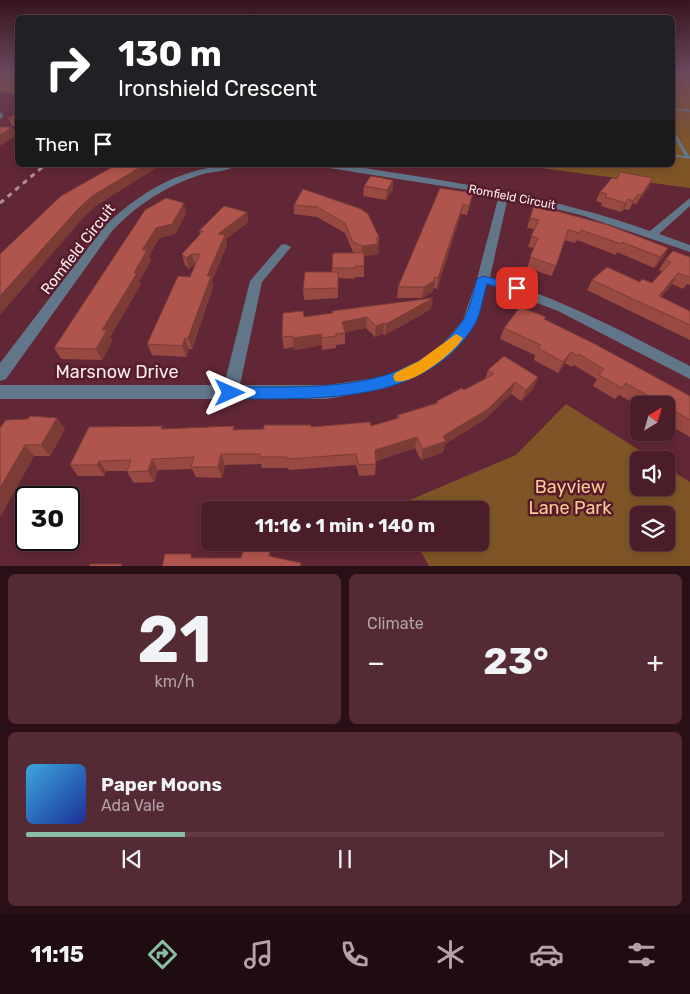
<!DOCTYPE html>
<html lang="en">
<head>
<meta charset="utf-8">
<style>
	body { margin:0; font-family:Rubik,sans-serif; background:#542a34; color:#f1f3f6; height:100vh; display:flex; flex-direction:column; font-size:19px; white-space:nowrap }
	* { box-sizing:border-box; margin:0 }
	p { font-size:16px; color:#b2a2a8 }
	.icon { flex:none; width:28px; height:28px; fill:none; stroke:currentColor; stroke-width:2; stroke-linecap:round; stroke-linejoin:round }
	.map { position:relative; height:566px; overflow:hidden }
	.details { display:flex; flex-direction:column; gap:8px; padding:8px; background:#291016; flex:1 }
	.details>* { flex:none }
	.hud { position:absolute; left:15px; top:15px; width:660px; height:152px; border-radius:8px; box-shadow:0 2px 8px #0003,0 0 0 1px #613b45; background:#202124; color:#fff; overflow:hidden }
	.needle { width:32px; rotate:37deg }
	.buttons { position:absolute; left:630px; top:396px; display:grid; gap:10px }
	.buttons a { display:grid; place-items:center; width:45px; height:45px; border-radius:8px; background:#4a1d28; box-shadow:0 2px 8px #0003,0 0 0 1px #613b45; font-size:25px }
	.speed { position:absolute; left:15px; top:486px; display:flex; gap:10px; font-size:25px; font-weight:700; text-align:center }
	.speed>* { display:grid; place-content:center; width:65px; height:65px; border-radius:50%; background:#4a1d28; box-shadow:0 2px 8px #0003,0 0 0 1px #613b45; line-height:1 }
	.speed .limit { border:2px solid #111; border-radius:8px; background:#fff; color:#111 }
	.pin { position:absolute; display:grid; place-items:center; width:42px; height:42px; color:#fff; margin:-21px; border-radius:10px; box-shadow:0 2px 8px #0006 }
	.me { position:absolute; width:55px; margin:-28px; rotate:90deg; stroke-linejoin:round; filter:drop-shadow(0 0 4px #0008) }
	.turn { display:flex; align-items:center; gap:18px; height:105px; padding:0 20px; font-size:22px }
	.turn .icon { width:65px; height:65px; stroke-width:2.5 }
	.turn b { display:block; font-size:35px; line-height:42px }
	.then { display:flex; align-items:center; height:48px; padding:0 20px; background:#0003; gap:10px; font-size:19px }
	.big { font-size:38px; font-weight:700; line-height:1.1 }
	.details .widget { flex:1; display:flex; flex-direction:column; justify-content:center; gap:8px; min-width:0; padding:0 18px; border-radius:8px; background:#542a34 }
	.details .dial { align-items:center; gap:0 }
	.dial b { font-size:65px; line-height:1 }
	.song { display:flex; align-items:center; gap:15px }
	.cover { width:60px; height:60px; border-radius:8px; background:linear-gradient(135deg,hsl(200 70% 55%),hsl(230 70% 35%)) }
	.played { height:5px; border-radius:2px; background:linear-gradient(90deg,#8abfa5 25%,#613b45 25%) }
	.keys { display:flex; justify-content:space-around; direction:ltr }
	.heat { display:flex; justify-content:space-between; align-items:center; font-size:28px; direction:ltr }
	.details .tiles { flex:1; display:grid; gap:8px; grid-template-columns:1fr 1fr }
	.widget:last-child { grid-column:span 2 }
	.trip { position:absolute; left:201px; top:501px; width:288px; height:50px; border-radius:8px; background:#4a1d28; box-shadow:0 2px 8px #0003,0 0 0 1px #613b45; font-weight:700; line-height:50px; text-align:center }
	.tab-bar { display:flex; height:80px; justify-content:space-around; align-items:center; background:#1e0c10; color:#b2a2a8 }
	.tab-bar .icon { width:35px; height:35px }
	.tab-bar .selected { color:#8abfa5 }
	.tab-bar b { font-size:22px; color:#f1f3f6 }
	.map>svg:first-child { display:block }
	.green { fill:#7f5527; fill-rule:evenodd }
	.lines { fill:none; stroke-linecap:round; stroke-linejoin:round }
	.lane { fill:#62768a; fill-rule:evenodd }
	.street { fill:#62768a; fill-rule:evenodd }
	.rail { stroke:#b28e96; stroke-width:3; stroke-dasharray:5 5; stroke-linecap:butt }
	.wall { fill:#974942 }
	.shaded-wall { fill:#7b3c36 }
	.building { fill:#b0554d; stroke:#7b3c36 }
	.route { fill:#1a73e8; stroke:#114b97 }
	.slow { fill:#f59e0b }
	.labels { text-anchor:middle; stroke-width:5; stroke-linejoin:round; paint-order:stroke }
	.far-street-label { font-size:12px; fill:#faebed; stroke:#561c2c }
	.street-label { font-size:15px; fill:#faebed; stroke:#561c2c }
	.near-street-label { font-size:18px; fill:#faebed; stroke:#561c2c }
	.near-park-label { font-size:18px; fill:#fdc994; stroke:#561c2c }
</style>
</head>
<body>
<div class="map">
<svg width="690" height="567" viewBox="0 0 690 567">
	<rect width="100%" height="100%" fill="#622736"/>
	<g class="green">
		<polygon points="0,71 17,71 17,94 0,91"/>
		<polygon points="673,71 690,71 690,188 519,165 672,165"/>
		<path d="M566,404l89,56h-16v28h27v-21l24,15v84h-261l-13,-23 64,-1v-32h-80l-2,-5 118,-50zM639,515h27v27h-27z"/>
	</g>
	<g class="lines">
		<g class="lane">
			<polygon points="0,71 18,74 18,76 0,73"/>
			<polygon points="672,77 690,79 690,81 672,79"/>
			<polygon points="672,108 690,110 690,112 672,110"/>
			<polygon points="672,128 690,157 690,159 672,156 672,154 685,156 672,133"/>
		</g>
		<g class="street">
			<polygon points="0,112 3,114 3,117 0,119"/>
			<path d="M237,165c-9,7 -26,6 -37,10 -35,11 -63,30 -88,56l-106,148 -6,2v-18l104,-136c36,-36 82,-62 133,-62z"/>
			<path d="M325,165h20c104,16 206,31 305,66l40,-33v8l-31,28 31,11v7l-106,-36 -76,-19 -18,80c70,21 134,55 200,89v13l-132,-68 -71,-27 -11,38 -23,30 -24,17 -23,12 -23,8 -56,10h-327v-14h224l26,-104 31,-36 4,-1 6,3 -29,35 -22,103h87l56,-8 36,-16 24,-17 20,-24 14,-41 22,-84 -170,-27z"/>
		</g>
		<polyline class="rail" points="0,203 45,165"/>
	</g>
	<g class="wall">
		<polygon points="18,113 18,126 12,126 8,118"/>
		<polygon points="620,172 649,187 636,204 633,203 629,210 624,209 621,212 601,206 602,203 596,201 600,192 617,179"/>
		<polygon points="393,180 393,189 386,200 363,196 364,186"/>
		<polygon points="440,188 471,203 467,215 461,214 437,289 434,288 432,292 422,298 397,298 398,287"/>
		<polygon points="303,189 379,237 378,254 364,256 364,277 355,277 355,279 338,278 338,298 304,300 303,289 332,272 332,268 355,253 353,252 345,233 317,217 294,214 294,205"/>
		<polygon points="145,210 186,213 175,234 159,238 149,256 151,261 139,281 141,284 110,337 112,341 102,360 61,359 54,348"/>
		<polygon points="247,212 248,222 226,239 227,245 212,281 213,287 192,349 189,349 186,357 152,355 147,344 190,277 195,264 189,269 185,265 182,254 200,234 199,231"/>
		<polygon points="530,218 668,248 663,258 654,268 617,252 616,255 577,240 575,243 564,240 552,276 527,268 534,248 528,247 534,229 527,228"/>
		<polygon points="690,257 690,285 687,284 683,289 672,284 661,297 690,311 690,340 587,290 592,280 652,283 662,271 659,270 665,260"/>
		<polygon points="431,309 385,335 383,334 375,337 366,328 345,332 345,344 336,345 336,348 322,350 322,345 294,350 293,347 284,349 282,337 304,317 332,313 332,311"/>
		<polygon points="545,320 690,396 690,437 666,423 666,405 639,405 639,406 619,395 615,399 593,386 597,379 574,365 572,367 565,363 558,373 534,360 535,355 500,339 504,328"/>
		<polygon points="488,370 538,377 533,389 521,401 511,394 484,420 445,444 443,452 421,460 415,448 376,461 375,475 359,476 356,465 289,470 288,468 262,468 261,464 225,465 222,478 196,477 192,469 158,470 154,482 134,483 127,472 128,471 106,471 104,476 78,476 70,465 165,429 264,429 311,427 371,426 397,418 398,415 436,403 437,401 464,390 485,379"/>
		<polygon points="28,419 65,429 50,456 34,456 0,517"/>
	</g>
	<g class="shaded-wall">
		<polygon points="12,127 16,135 0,146 0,135"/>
		<polygon points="144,165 161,165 96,206 82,219 0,315 0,296 78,209 92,196"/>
		<polygon points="653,178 649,187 636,204 641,195"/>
		<polygon points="393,180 393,189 386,200 387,190"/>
		<polygon points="473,193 471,203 467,215 469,206"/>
		<polygon points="638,194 633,203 629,210 633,201"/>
		<polygon points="628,199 624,209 621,212 625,203"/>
		<polygon points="184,203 186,213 175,234 159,238 149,256 151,261 139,281 141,284 110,337 112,341 102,360 96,349 102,330 134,273 142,250 156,228"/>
		<polygon points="463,204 461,214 437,289 438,278"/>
		<polygon points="247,212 248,222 226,239 227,245 212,281 213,287 192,349 188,338 218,234"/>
		<polygon points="378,244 378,254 362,256 362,246"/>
		<polygon points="668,248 663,258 654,268 660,257"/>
		<polygon points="192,254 195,264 189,269 186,258"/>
		<polygon points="678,273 672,284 653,307 659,296"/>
		<polygon points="435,277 434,288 432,292 422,298 424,287"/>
		<polygon points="433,298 431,309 385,335 386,324"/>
		<polygon points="367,317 366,328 343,333 342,322"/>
		<polygon points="384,323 383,334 375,337 376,326"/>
		<polygon points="322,334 322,345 294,350 293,338"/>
		<polygon points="185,338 189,349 186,357 182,346"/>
		<polygon points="571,352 565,363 558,373 563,362"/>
		<polygon points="538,377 533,389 521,401 526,390"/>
		<polygon points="515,382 511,394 484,420 445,444 443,452 421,460 423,449 443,436"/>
		<polygon points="57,418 65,429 50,456 41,445"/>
		<polygon points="417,437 415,448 374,461 375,450"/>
		<polygon points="25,445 34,456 0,517 0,488"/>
		<polygon points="221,454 225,465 222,478 218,467"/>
		<polygon points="152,459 158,470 154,482 148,471"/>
		<polygon points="99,461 106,471 104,476 97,465"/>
	</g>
	<g class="building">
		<polygon points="18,113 18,118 8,118"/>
		<polygon points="0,127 12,127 0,135"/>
		<polygon points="116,165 144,165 92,196 78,209 0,296 0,254 61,196"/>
		<polygon points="620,172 653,178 641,195 638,194 633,201 628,199 625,203 605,197 607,194 600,192 612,178 617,179"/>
		<polygon points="371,176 393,180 387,190 364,186"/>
		<polygon points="440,188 473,193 469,206 463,204 438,278 435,277 434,281 424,287 398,287"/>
		<polygon points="303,189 361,209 368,214 379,237 376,238 378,244 362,246 353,242 345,223 317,207 294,205"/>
		<polygon points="166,198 184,203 172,224 156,228 142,250 147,250 134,273 137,273 102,330 107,330 96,349 54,348 145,210"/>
		<polygon points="534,205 608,225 668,248 660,257 622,242 621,244 581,230 579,233 568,230 556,266 530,257 538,238 531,236 539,220 530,218"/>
		<polygon points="224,206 247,212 218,234 225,235 207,276 211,276 188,338 185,338 182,346 147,344 178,276 190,277 200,254 192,254 186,258 182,254 203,231 199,231"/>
		<polygon points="673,251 690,257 690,277 678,273 659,296 690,311 690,325 592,280 607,267 640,282 642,279 652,283 671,262 665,260"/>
		<polygon points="333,253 364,253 364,266 355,266 355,268 332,268"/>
		<polygon points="305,272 338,272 338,288 303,289"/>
		<polygon points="433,298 386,324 384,323 376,326 367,317 342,322 345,333 336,334 336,336 321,338 322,334 293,338 292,336 282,337 283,313 303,311 304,317 333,313 332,311"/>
		<polygon points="520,307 546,317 544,319 595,344 690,396 690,420 666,406 666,405 664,405 626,383 622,388 599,375 604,369 579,354 578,356 571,352 563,362 538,348 541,345 504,328"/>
		<polygon points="504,356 538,377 526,390 515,382 488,409 443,436 446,441 423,449 417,437 375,450 376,464 359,465 356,454 287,459 287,457 260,457 260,454 221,454 218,467 191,467 194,457 152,459 148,471 127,472 131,460 99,461 97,465 70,465 89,427 163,426 161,429 234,426 233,430 264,429 264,425 311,425 311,427 370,422 371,426 399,418 398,415 438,403 437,401 462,388 464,390 494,374 488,370"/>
		<polygon points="30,416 57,418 41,445 25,445 0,488 0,428 6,420 28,419"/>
		<polygon points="244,547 270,552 269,556 301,563 300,567 162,567 165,554 191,554 191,558 241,558"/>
		<polygon points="90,564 122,564 121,567 89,567"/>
	</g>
	<linearGradient id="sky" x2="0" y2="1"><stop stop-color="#36151e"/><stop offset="0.47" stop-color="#6b475d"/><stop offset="1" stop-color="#6b475d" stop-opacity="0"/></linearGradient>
	<rect width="690" height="151" fill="url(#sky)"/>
	<path class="route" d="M483,276l38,10 2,2 -6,4 -30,-8c-4,12 -6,29 -12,40 -50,83 -162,74 -245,75l-5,-2 -3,-4 3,-4 5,-2c80,-1 179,9 232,-65 8,-11 11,-30 15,-43z"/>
	<path class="slow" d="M456,334l7,4c-9,15 -51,48 -68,43l-2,-4 2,-4 24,-12z"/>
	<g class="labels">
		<g class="far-street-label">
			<text transform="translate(512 197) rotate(11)" y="4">Romfield Circuit</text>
		</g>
		<g class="street-label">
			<text transform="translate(78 249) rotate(-52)" y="5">Romfield Circuit</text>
		</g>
		<g class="near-street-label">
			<text x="117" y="378">Marsnow Drive</text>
		</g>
		<g class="near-park-label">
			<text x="570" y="493">Bayview<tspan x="570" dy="21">Lane Park</tspan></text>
		</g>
	</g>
</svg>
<div class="buttons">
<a><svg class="needle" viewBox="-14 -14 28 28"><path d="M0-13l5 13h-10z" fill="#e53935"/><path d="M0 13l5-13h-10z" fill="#b2a2a8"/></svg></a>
<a><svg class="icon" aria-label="sound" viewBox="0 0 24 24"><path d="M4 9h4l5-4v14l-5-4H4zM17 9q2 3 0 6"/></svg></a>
<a><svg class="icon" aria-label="layers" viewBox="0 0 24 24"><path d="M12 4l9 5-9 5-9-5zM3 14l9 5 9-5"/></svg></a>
</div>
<div class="speed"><div class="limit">30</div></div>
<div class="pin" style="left:517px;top:288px;background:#d93025"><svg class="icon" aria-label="arrive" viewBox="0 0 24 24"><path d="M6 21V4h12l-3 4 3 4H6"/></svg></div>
<svg class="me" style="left:230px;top:393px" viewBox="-20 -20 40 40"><path d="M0-17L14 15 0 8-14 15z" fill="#1a73e8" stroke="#fff" stroke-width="4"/></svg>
<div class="trip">11:16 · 1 min · 140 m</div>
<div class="hud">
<div class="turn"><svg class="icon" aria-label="right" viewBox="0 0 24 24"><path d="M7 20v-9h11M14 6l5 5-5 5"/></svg><div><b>130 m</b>Ironshield Crescent</div></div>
<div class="then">Then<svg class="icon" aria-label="arrive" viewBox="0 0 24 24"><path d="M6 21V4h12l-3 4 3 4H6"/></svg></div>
</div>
</div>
<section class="details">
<div class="tiles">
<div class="widget dial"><b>21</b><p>km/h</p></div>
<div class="widget"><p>Climate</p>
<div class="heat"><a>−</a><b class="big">23°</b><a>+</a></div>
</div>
<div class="widget">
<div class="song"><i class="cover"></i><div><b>Paper Moons</b><p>Ada Vale</p></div></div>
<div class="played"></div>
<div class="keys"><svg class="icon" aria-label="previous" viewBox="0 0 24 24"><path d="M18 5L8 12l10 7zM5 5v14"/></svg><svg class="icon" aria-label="pause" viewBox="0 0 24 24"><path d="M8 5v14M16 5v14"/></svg><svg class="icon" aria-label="next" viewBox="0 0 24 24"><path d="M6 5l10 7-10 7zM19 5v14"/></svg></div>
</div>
</div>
</section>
<nav class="tab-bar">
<b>11:15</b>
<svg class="icon selected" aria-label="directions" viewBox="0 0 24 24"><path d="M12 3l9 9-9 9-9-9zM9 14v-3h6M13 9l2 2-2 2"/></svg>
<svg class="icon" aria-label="music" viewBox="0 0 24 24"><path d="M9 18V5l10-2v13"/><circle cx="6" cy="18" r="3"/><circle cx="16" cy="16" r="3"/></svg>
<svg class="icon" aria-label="phone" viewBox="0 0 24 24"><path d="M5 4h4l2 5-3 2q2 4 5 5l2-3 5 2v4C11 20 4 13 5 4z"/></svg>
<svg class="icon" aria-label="climate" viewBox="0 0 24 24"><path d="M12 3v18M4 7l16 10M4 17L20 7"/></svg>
<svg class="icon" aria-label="car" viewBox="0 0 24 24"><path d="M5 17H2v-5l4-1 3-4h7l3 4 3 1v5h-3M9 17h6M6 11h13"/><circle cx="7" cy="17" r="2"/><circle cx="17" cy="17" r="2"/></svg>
<svg class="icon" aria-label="filters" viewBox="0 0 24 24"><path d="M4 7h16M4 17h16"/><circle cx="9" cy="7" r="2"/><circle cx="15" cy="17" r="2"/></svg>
</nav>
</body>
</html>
